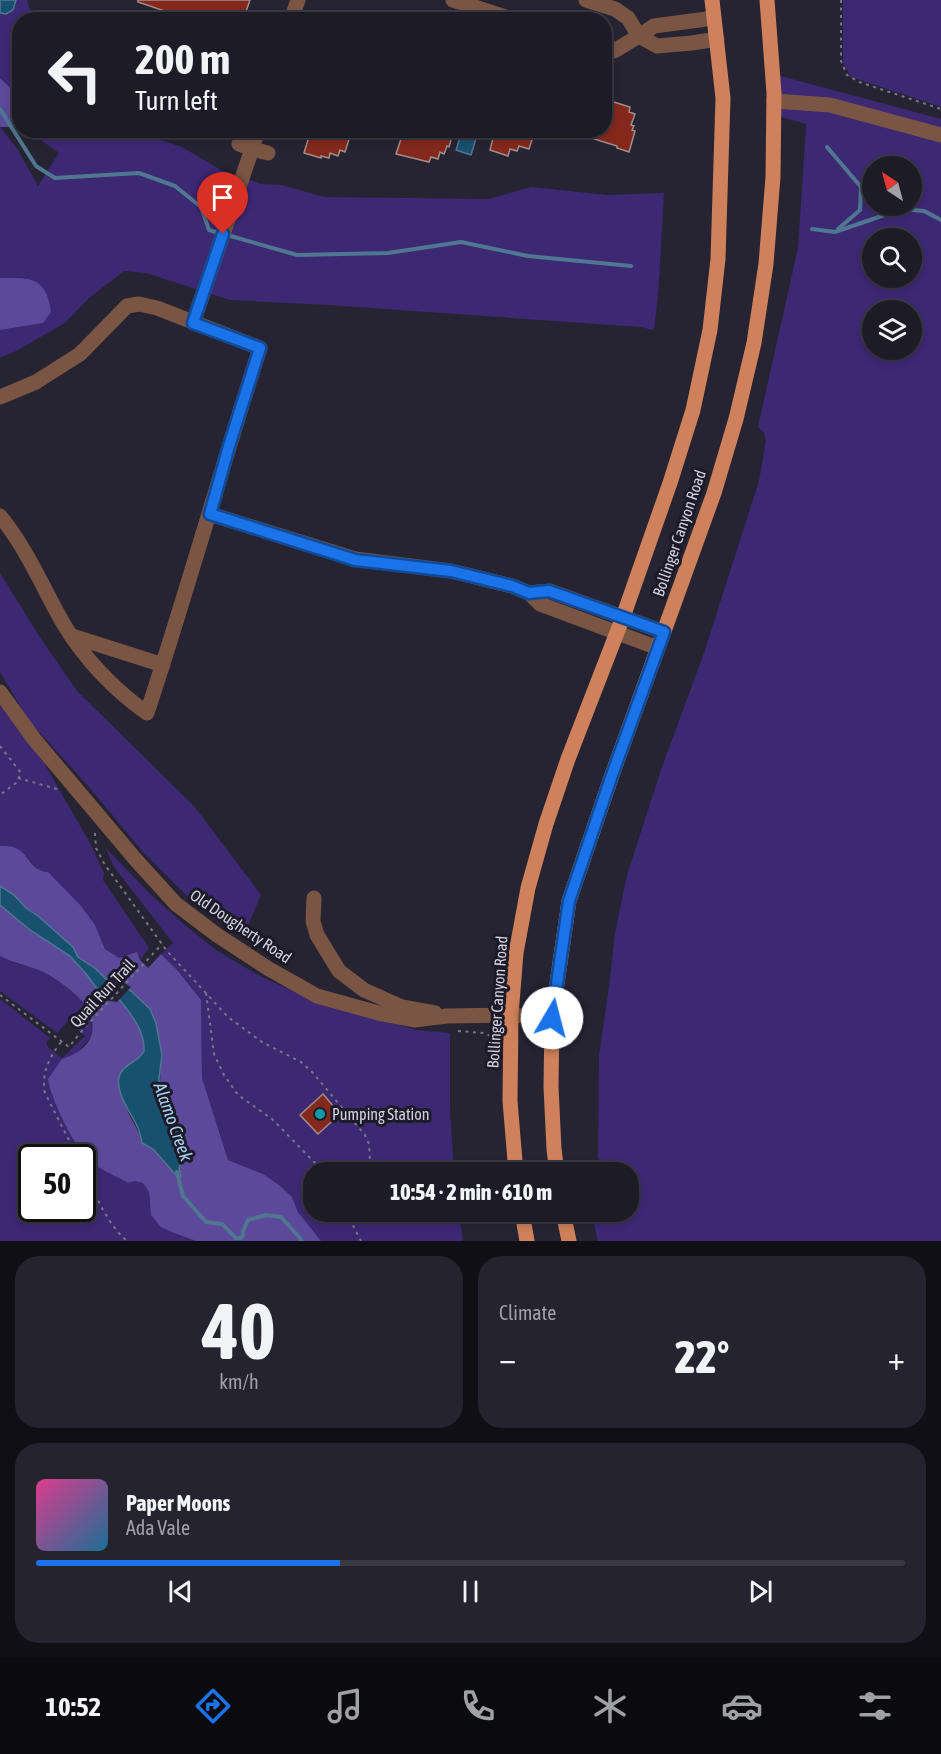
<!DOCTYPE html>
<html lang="en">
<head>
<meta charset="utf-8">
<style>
	body { margin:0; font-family:"Asap Condensed",sans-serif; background:#25242e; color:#f1f3f6; height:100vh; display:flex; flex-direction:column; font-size:22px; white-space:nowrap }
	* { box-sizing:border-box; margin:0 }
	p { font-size:20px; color:#a0a1a7 }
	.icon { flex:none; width:33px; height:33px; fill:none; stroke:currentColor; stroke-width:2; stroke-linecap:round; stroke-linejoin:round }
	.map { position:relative; height:1241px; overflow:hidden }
	.side { display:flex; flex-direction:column; gap:15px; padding:15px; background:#0f0f15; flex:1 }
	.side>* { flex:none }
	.top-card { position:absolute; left:12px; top:12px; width:600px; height:126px; border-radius:24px; box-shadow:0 3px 9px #0003,0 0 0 2px #3a3943; background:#1c1b26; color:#f1f3f6; overflow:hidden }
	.needle { width:39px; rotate:324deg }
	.fabs { position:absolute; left:862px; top:156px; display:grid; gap:12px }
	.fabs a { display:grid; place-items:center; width:60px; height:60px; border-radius:50%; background:#1c1b26; box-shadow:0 3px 9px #0003,0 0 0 2px #3a3943; font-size:30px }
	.speed { position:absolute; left:18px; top:1144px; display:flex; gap:12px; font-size:30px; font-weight:700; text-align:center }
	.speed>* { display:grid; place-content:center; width:78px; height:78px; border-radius:50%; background:#1c1b26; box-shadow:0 3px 9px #0003,0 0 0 2px #3a3943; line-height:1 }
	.speed .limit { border:3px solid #111; border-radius:9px; background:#fff; color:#111 }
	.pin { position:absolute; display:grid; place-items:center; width:51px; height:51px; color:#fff; margin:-62px -26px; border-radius:50% 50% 50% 0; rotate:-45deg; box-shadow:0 0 6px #0007 }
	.pin .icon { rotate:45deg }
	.me { position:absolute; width:66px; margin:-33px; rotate:8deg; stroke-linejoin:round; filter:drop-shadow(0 0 4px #0008) }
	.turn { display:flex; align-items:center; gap:21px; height:126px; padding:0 24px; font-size:27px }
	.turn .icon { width:78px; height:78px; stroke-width:2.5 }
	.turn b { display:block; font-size:42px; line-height:51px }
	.big { font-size:45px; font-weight:800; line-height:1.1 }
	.side .widget { flex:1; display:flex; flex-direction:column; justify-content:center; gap:9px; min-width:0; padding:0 21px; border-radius:24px; background:#25242e }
	.side .dial { align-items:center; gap:0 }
	.dial b { font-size:78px; line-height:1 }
	.song { display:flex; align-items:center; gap:18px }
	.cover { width:72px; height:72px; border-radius:9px; background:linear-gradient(135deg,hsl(330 70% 55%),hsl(200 70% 35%)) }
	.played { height:6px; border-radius:3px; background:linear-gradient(90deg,#1a73e8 35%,#3a3943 35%) }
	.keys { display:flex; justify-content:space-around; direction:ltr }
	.heat { display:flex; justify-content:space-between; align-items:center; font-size:33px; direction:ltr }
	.side .tiles { flex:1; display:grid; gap:15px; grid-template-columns:1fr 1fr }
	.widget:last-child { grid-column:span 2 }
	.trip { position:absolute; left:303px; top:1162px; width:336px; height:60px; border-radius:24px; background:#1c1b26; box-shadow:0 3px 9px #0003,0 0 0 2px #3a3943; font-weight:800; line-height:60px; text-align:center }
	.tabs { display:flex; height:96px; justify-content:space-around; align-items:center; background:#0b0b0f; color:#a0a1a7 }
	.tabs .icon { width:42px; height:42px }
	.tabs .current { color:#1a73e8 }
	.tabs b { font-size:27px; color:#f1f3f6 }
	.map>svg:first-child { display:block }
	.green { fill:#3d2874; fill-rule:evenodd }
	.forest { fill:#5c499b }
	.water { fill:#185070; stroke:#507790; stroke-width:1.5 }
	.pier { fill:#262432 }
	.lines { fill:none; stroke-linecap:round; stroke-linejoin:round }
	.stream { stroke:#507790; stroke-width:4 }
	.building { fill:#85281c; stroke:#a28d89; stroke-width:1.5 }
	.path { stroke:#777682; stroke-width:2; stroke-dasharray:3 4.5; stroke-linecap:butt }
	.minor { stroke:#7b5543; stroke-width:15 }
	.major { stroke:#ce815a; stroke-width:15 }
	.route-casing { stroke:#114b97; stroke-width:15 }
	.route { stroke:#1a73e8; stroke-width:10 }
	.culture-dot { fill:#0f9aa8; stroke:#1d1b28; stroke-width:2 }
	.labels { text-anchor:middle; stroke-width:6; stroke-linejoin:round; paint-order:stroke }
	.street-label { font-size:16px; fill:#d3d2dc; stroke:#1d1b28 }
	.poi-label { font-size:16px; fill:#d3d2dc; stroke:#1d1b28; text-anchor:start }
	.water-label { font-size:18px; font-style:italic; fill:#a5d2f0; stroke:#1d1b28 }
</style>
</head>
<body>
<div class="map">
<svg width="941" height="1241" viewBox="0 0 941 1241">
	<rect width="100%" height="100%" fill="#262432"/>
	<g class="green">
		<polygon points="0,0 27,0 33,19 20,20 19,96 0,78"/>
		<polygon points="843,0 941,0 941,107 851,77 843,63"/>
		<path d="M773,74l168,45v1122h-343l-7,-29h37v-39h-25l1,-8 -6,-7 1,-102 10,-69 6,-54 12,-58 35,-108 42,-114 55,-172 7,-41 -2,-7 -6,-6 40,-179 8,-121v-3l-34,-10zM873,166h39v40h-39zM873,238h39v40h-39zM873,310h39v40h-39z"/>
		<path d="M0,127l18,23 20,36 21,-33 -24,-17 -4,-5 100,-1 51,17 39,23 40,14 21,1 42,12 165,2 42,-12 76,8 57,-2c-3,46 -4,92 -10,137l-14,-3 -312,-22 -98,-5 -84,-27 -22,-2 -35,27 -24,25 -49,28 -16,7v-28l43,-7 -28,-45h-15z"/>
		<polygon points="0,573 41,639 77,691 194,806 261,895 243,937 199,908 143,852 89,787 29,721 0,672"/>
		<path d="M0,705l44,58 46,80 14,30 -1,7 46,68 -9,12 -1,-5 -20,4 -14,-10 -10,-24 -47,-53c-13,-1 -12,-5 -20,-14 -7,-7 -18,-11 -28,-12z"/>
		<polygon points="105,847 148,892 186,926 216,950 260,976 310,999 416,1030 450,1033 450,1110 454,1173 314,1173 314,1212 459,1212 463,1241 321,1241 298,1212 292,1197 263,1174 228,1160 202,1078 201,1000 178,971 161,954 173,943 114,867"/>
		<path d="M0,956l15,7 26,7 28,19 10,8 10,15 3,16 -1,9 -16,18 -18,51 18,35 14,20 13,7 41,15 6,9 1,15 24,26 22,8h-196v-242l50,39 -4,5 2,4 14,11 23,-22 -17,-15 -11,12 -57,-42zM32,1158h50v51h-50z"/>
	</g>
	<g class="forest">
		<polygon points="0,78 19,96 19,124 16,127 0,127"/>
		<path d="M0,278c31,0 46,-2 51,34l-8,11 -43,7z"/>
		<path d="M0,846c5,0 11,0 16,2 14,7 14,23 32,24l33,34 14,19 10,24 14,9 18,-6 3,8 8,8 13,-14 17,17 23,29 1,78 26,82 35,14 16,11 13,12 6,15 23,29h-125l-22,-8 -13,-6 -10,-12 -2,-23 -6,-9 -8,-2 -7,2c-9,-6 -34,-16 -41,-24 -14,-16 -36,-59 -39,-80l14,-20c13,-4 27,-12 30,-26 4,-26 -19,-42 -37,-54 -5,-3 -10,-7 -16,-9 -13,-5 -26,-7 -39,-14v-51l30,25 40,26 17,19 16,22 16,2c11,15 26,32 25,52l-6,9 -7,4 -12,20c2,9 5,19 9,28 6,13 10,16 14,31l11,6 23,26 5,1 -2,-8 6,-18 -13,-24 -12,-37 1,-41 -5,-25 -6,-14 -19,-18 -19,-6 -16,-16 -18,-12 -5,-10 -35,-31 -12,-8 -12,-13 -14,-9z"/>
	</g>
	<g class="water">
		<polygon points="0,0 16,0 13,10 6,14 0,13"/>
		<polygon points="462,131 482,131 481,133 478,132 471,155 456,150"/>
		<path d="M0,886l14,9 12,13 12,8 35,31 5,10 18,12 16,16 5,-3 14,9 19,18 6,14 6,32 -3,23 1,11 12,37 13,24 -6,18 2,8 -5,-1 -23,-26 -11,-6c-1,-5 -2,-10 -4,-15 -6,-14 -25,-37 -18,-54 5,-11 19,-12 24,-23 1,-20 -13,-37 -25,-52l-16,-2 -16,-22 -17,-19 -40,-26 -30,-25z"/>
	</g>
	<polygon class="pier" points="121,981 131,987 117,1002 103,1000"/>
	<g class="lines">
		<g class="stream">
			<polyline points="0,109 36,166 55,178 139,173 175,186 201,207 209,230 219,233"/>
			<polyline points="827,147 861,187 860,210 838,229"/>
			<polyline points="812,229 835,232 902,209 924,211 941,220"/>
			<polyline points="227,235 297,255 388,253 461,242 528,256 631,266"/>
			<polyline points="177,1172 183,1196 206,1222 222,1224 236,1238 241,1238 243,1235 243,1231 248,1220 266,1215 281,1217 300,1238 301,1241"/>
		</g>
	</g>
	<g class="building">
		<polygon points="138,0 250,0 243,20 191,20 138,2"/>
		<polygon points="604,99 630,107 629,112 635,114 631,125 634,126 632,130 635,131 629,152 617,148 617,146 575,133 576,130 604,130"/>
		<polygon points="311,130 352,130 345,152 340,150 338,156 330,153 329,158 321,156 321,158 304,153"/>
		<polygon points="404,130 454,130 449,147 447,146 444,154 440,152 438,159 431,157 429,162 396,154"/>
		<polygon points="495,130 535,130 529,149 519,146 517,151 510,149 508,156 490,150"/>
		<polygon points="323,1094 340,1114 318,1134 300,1115"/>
	</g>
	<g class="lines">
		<g class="path">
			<polyline points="841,0 841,61 847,75 859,82 941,109"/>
			<polyline points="0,746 21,773 16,783 0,795"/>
			<polyline points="18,778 57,789"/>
			<polyline points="95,833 96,848 105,865 167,951 228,1017 262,1042 301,1062 313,1073 365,1135 369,1144 370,1162"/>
			<polyline points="206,993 214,1054 224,1075 238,1095 272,1119 319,1167 323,1173"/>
			<polyline points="0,995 69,1047 81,1032 162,944"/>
			<polyline points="458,1031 483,1033 493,1037"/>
			<path d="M61,1042c-12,16 -20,31 -16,51l33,65"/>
			<path d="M82,1167c13,25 23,55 45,74"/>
			<polyline points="346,1212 361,1241"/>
		</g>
		<g class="minor">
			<polyline points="453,0 515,20"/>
			<polyline points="586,0 615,9 628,18 639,36 614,51 604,48"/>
			<polyline points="714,18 654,26 639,36 657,46 692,43 717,39"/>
			<polyline points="291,20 298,0"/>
			<polyline points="774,101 830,105 941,135"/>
			<polyline points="258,130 252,149 268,153"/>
			<polyline points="193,323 252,149 239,144"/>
			<path d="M0,397l36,-15 44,-28 47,-48 12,-2 18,4 103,40c-39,121 -73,244 -113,365 -33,-23 -64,-56 -84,-90 -20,-35 -37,-76 -63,-107"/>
			<polyline points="210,514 355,559 451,571 512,586 529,593 540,604 658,648"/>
			<polyline points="529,593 550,591 664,632"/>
			<polyline points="72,636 163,665"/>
			<polyline points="0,692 34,739 136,860 176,904 217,935 269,969 317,996 382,1014 414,1020 447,1016 511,1015 552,1018"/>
			<polyline points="314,898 313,921 317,935 339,971 364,990 402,1007 435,1013"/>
		</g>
		<g class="major">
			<polyline points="516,1173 510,1101 511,1015 516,953 528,888 546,824 568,759 623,617 670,483 693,410 710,330 718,259 723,98 712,0"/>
			<polyline points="557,1173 554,1149 551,1087 552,1018 569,901 612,775 714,493 736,419 754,343 766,264 773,177 774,93 767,0"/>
			<polyline points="522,1212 527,1241"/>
			<polyline points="563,1212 569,1241"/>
		</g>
	</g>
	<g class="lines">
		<g class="route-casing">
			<polyline id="route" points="223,234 193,323 260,348 229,446 210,514 355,560 451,571 512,586 529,593 549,591 664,632 612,775 569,901 552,1018"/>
		</g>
		<use href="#route" class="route"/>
	</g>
	<circle class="culture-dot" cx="320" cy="1114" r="6"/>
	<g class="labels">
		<g class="street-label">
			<text transform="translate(679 533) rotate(-71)" y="6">Bollinger Canyon Road</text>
			<text transform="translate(241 926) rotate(34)" y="6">Old Dougherty Road</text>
			<text transform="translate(102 993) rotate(-47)" y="6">Quail Run Trail</text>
			<text transform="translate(497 1002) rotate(-86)" y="6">Bollinger Canyon Road</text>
		</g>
		<g class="poi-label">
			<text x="332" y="1120">Pumping Station</text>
		</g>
		<g class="water-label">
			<text transform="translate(173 1122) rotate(70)" y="6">Alamo Creek</text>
		</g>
	</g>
</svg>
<div class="fabs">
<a><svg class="needle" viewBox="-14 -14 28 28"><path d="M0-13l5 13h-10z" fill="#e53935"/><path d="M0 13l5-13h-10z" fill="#a0a1a7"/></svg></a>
<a><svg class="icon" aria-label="search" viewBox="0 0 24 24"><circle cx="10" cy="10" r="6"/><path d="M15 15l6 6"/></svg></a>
<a><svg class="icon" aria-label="layers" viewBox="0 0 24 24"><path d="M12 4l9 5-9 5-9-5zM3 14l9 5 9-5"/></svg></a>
</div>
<div class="speed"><div class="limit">50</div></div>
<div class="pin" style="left:223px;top:234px;background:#d93025"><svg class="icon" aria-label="arrive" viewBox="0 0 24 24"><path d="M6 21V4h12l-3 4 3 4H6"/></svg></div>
<svg class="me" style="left:552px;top:1018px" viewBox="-20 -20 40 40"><circle r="19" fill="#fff"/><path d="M0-13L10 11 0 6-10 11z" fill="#1a73e8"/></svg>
<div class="trip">10:54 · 2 min · 610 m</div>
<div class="top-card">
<div class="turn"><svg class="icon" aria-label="left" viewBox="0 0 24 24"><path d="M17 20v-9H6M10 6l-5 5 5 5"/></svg><div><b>200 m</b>Turn left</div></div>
</div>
</div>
<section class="side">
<div class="tiles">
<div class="widget dial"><b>40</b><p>km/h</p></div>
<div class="widget"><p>Climate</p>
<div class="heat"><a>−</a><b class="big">22°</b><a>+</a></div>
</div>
<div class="widget">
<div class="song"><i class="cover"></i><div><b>Paper Moons</b><p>Ada Vale</p></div></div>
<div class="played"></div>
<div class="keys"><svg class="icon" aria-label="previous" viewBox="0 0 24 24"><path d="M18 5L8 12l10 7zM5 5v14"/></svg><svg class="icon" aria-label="pause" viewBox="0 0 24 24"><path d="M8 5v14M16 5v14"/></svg><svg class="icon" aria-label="next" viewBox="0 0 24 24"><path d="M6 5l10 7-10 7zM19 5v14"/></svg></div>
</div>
</div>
</section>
<nav class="tabs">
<b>10:52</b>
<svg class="icon current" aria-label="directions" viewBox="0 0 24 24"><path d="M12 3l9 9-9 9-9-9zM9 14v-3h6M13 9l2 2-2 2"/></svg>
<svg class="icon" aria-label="music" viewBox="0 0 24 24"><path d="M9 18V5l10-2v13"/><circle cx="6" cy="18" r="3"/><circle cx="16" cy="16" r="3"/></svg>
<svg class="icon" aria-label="phone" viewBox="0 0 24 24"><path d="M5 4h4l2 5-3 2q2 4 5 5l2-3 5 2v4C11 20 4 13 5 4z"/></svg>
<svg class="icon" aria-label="climate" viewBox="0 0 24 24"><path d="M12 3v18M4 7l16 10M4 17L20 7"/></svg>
<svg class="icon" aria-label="car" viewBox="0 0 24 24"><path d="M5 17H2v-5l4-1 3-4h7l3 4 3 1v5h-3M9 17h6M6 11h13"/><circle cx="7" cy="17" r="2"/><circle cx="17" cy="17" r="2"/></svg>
<svg class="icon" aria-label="filters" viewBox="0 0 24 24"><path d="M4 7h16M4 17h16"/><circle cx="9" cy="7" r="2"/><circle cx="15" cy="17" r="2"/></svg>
</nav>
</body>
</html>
